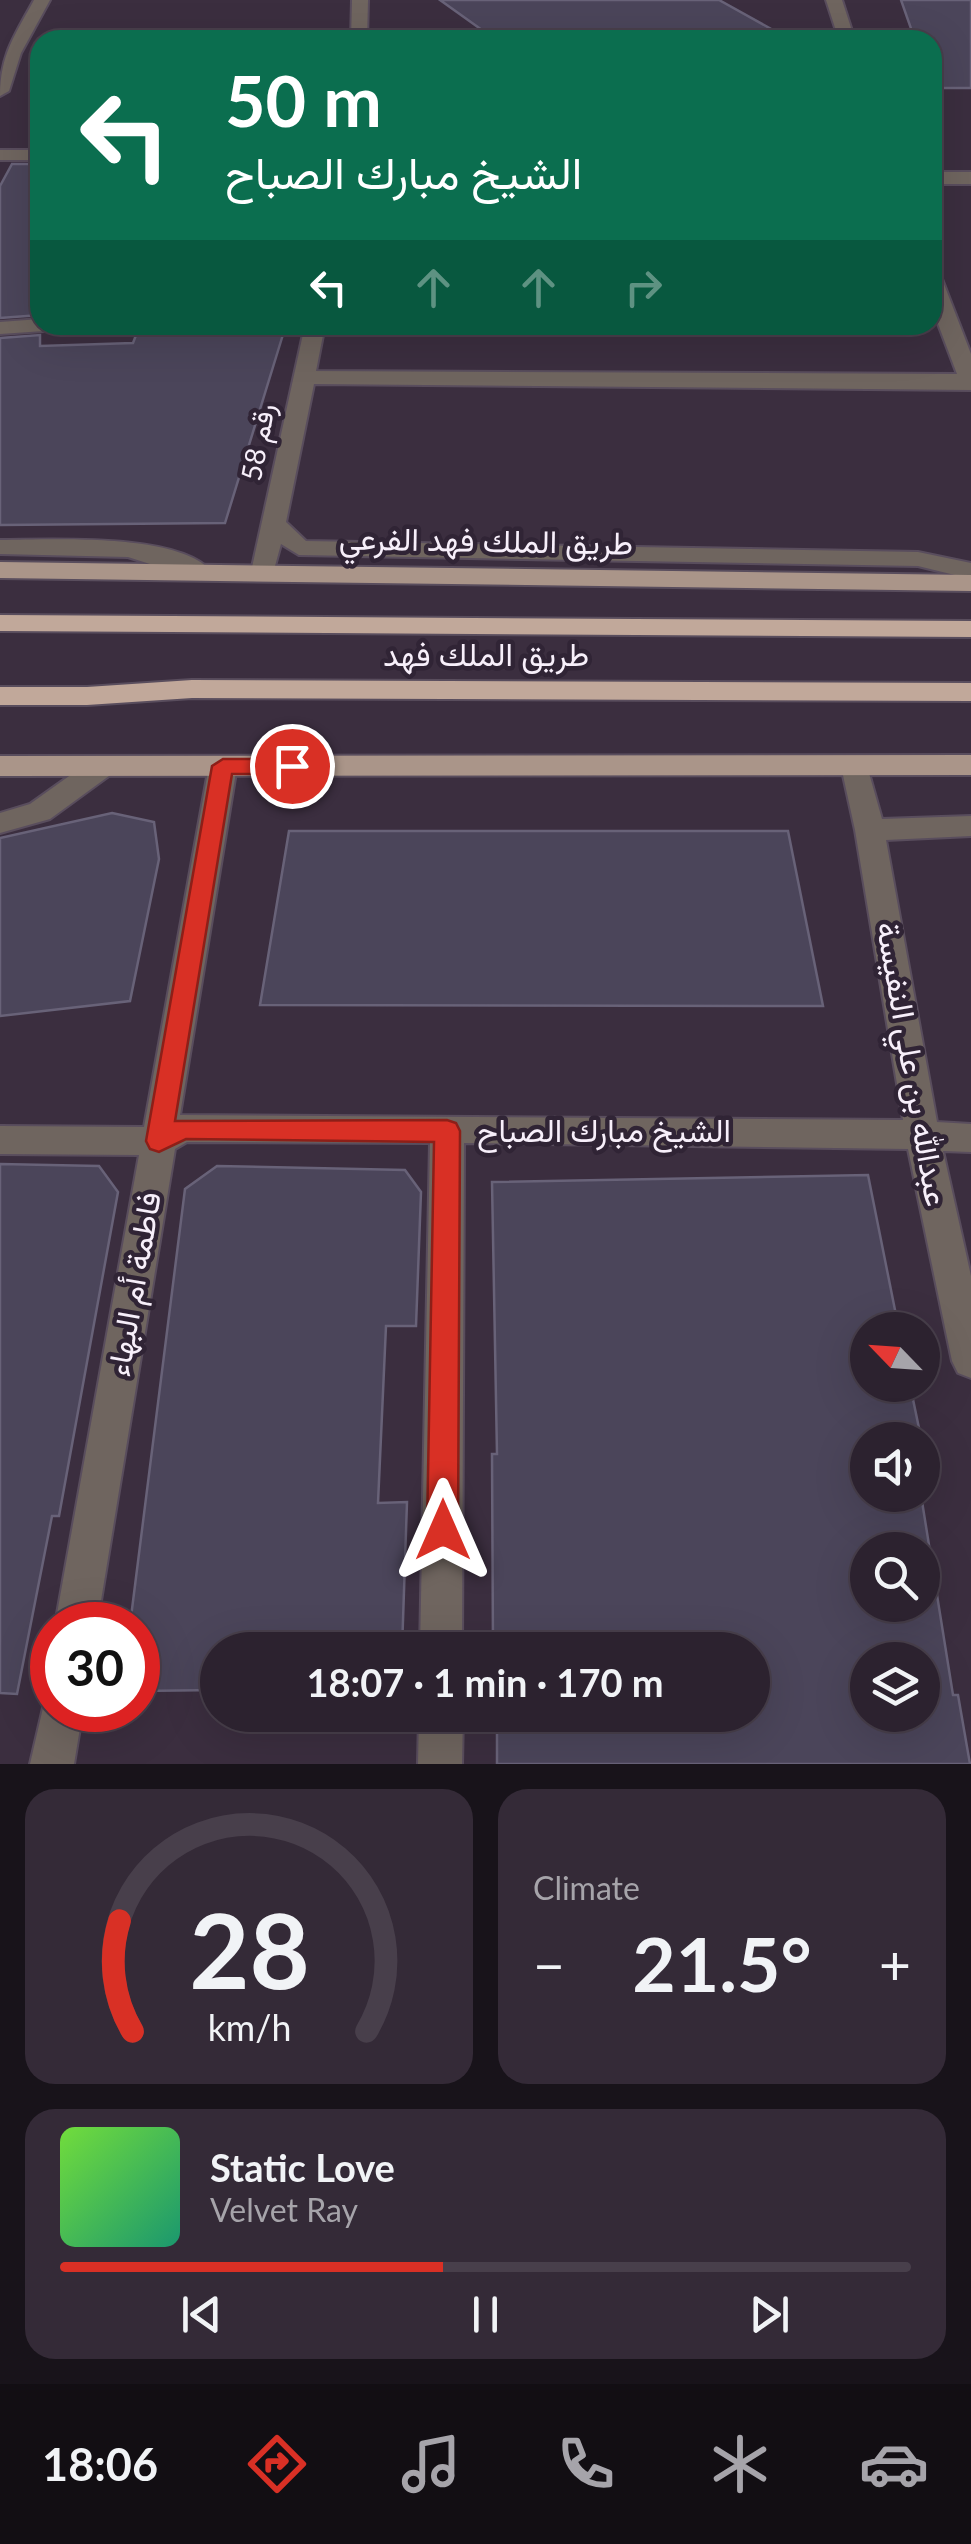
<!DOCTYPE html>
<html lang="en">
<head>
<meta charset="utf-8">
<style>
	body { margin:0; font-family:Lato,Vazirmatn,sans-serif; background:#342a37; color:#f1f3f6; height:100vh; display:flex; flex-direction:column; font-size:38px; white-space:nowrap }
	* { box-sizing:border-box; margin:0 }
	p { font-size:32px; color:#a6a4aa }
	.icon { flex:none; width:55px; height:55px; fill:none; stroke:currentColor; stroke-width:2; stroke-linecap:round; stroke-linejoin:round }
	.map { position:relative; height:1764px; overflow:hidden }
	.side { display:flex; flex-direction:column; gap:25px; padding:25px; background:#18131a; flex:1 }
	.side>* { flex:none }
	.hud { position:absolute; left:30px; top:30px; width:912px; height:305px; border-radius:30px; box-shadow:0 10px 40px #0002,0 0 0 2px #483f4b; background:#0b6e4f; color:#fff; overflow:hidden }
	.needle { width:65px; rotate:295deg }
	.tools { position:absolute; left:850px; top:1312px; display:grid; gap:20px }
	.tools a { display:grid; place-items:center; width:90px; height:90px; border-radius:50%; background:#2c222f; box-shadow:0 10px 40px #0002,0 0 0 2px #483f4b; font-size:50px }
	.speed { position:absolute; left:30px; top:1602px; display:flex; gap:20px; font-size:50px; font-weight:700; text-align:center }
	.speed>* { display:grid; place-content:center; width:130px; height:130px; border-radius:50%; background:#2c222f; box-shadow:0 10px 40px #0002,0 0 0 2px #483f4b; line-height:1 }
	.speed .limit { border:15px solid #d22; background:#fff; color:#111 }
	.pin { position:absolute; display:grid; place-items:center; width:85px; height:85px; color:#fff; margin:-42px; border:5px solid #fff; border-radius:50%; box-shadow:0 2px 10px #0007 }
	.me { position:absolute; width:110px; margin:-55px; rotate:0deg; stroke-linejoin:round; filter:drop-shadow(0 0 8px #0008) }
	.turn { display:flex; align-items:center; gap:35px; height:210px; padding:0 30px; font-size:45px }
	.turn .icon { width:130px; height:130px; stroke-width:2.5 }
	.turn b { display:block; font-size:70px; line-height:85px }
	.lanes { display:flex; align-items:center; height:95px; padding:0 30px; background:#0003; justify-content:center; gap:50px; direction:ltr }
	.lanes .off { opacity:.35 }
	.big { font-size:75px; font-weight:700; line-height:1.1 }
	.side .tile { flex:1; display:flex; flex-direction:column; justify-content:center; gap:15px; min-width:0; padding:0 35px; border-radius:30px; background:#342a37 }
	.side .dial { align-items:center; gap:0 }
	.dial svg { height:260px; overflow:visible; fill:none; stroke:#483f4b; stroke-width:7; stroke-linecap:round; text-anchor:middle }
	.dial text { fill:#f1f3f6; stroke:none }
	.song { display:flex; align-items:center; gap:30px }
	.cover { width:120px; height:120px; border-radius:15px; background:linear-gradient(135deg,hsl(100 70% 55%),hsl(160 70% 35%)) }
	.played { height:10px; border-radius:5px; background:linear-gradient(90deg,#d93025 45%,#483f4b 45%) }
	.keys { display:flex; justify-content:space-around; direction:ltr }
	.heat { display:flex; justify-content:space-between; align-items:center; font-size:55px; direction:ltr }
	.side .tiles { flex:1; display:grid; gap:25px; grid-template-columns:1fr 1fr }
	.tile:last-child { grid-column:span 2 }
	.trip { position:absolute; left:200px; top:1632px; width:570px; height:100px; border-radius:50px; background:#2c222f; box-shadow:0 10px 40px #0002,0 0 0 2px #483f4b; font-weight:700; line-height:100px; text-align:center }
	.menu { display:flex; height:160px; justify-content:space-around; align-items:center; background:#120e13; color:#a6a4aa }
	.menu .icon { width:70px; height:70px }
	.menu .active { color:#d93025 }
	.menu b { font-size:45px; color:#f1f3f6 }
	.map>svg:first-child { display:block }
	.building { fill:#4b455a; stroke:#686278; stroke-width:2.5; fill-rule:evenodd }
	.lines { fill:none; stroke-linecap:round; stroke-linejoin:round }
	.minor-casing { stroke:#594d5d; stroke-width:4 }
	.major-casing { stroke:#594d5d; stroke-width:4 }
	.highway-casing { stroke:#594d5d; stroke-width:4 }
	.minor { fill:#6f655f; fill-rule:evenodd }
	.major { fill:#aa9589; fill-rule:evenodd }
	.highway { fill:#c1a89a; fill-rule:evenodd }
	.route { fill:#d93025; stroke:#8d1f18; stroke-width:2.5 }
	.labels { text-anchor:middle; stroke-width:9; stroke-linejoin:round; paint-order:stroke }
	.far-street-label { font-size:28px; fill:#f7effa; stroke:#302435 }
	.street-label { font-size:32px; fill:#f7effa; stroke:#302435 }
</style>
</head>
<body>
<div class="map">
<svg width="971" height="1764" viewBox="0 0 971 1764">
	<rect width="100%" height="100%" fill="#3b2e3f"/>
	<g class="building">
		<polygon points="440,0 719,0 791,40 496,40"/>
		<polygon points="901,0 971,0 971,88 932,88 932,40 915,40"/>
		<polygon points="12,164 40,164 40,315 0,318 0,186"/>
		<polygon points="285,328 225,523 0,525 0,338 40,335 40,346 133,343 138,330"/>
		<polygon points="112,813 154,822 159,859 130,1001 0,1016 0,838"/>
		<polygon points="289,831 788,831 823,1006 260,1005"/>
		<polygon points="0,1164 99,1166 118,1192 59,1516 52,1516 17,1694 0,1693"/>
		<polygon points="217,1166 405,1170 421,1192 416,1326 386,1326 378,1503 407,1502 402,1650 218,1650 218,1690 138,1691 138,1625 130,1625 185,1189"/>
		<path d="M868,1175l31,155h-31v55h42l10,48 -9,1 1,6h-44v55h53l32,200h5l12,69h-473v-49h255v-65h-259l-1,-196h5l-5,-272zM868,1550h54v55h-54zM868,1660h54v55h-54z"/>
	</g>
	<g class="lines">
		<g class="minor-casing">
			<g id="minor">
				<path d="M34,0h16l-29,53 -12,38 -9,5c0,-41 15,-61 34,-96z"/>
				<polygon points="352,0 368,0 367,40 351,40"/>
				<polygon points="826,0 842,0 855,40 839,40"/>
				<rect x="0" y="150" width="40" height="10"/>
				<rect x="932" y="172" width="39" height="12"/>
				<polygon points="932,273 942,279 971,354 971,390 314,384 286,522 306,541 918,552 971,563 971,579 918,566 299,555 281,544 272,577 263,580 251,572 305,325 325,325 316,371 957,374 932,308"/>
				<polygon points="40,319 40,325 54,325 44,331 0,334 0,322"/>
				<path d="M0,540c49,0 179,-8 212,32l-12,8 -72,-23 -128,-3z"/>
				<polygon points="103,756 113,759 117,766 113,773 50,819 0,833 0,813 30,804 93,759"/>
				<polygon points="223,756 233,759 237,766 180,1115 903,1120 855,830 841,766 845,759 865,759 882,819 971,816 971,836 886,840 937,1122 971,1124 971,1152 943,1151 971,1276 971,1378 958,1373 952,1361 908,1149 464,1143 462,1650 420,1650 430,1143 187,1142 175,1149 97,1625 55,1625 139,1155 0,1154 0,1126 144,1127 209,766 213,759"/>
				<polygon points="52,1692 52,1710 83,1710 74,1764 30,1764 46,1695"/>
				<polygon points="419,1715 463,1715 462,1764 418,1764"/>
			</g>
		</g>
		<g class="major-casing">
			<g id="major">
				<polygon points="0,562 971,575 971,591 0,578"/>
				<polygon points="971,755 971,775 0,776 0,756"/>
			</g>
		</g>
		<g class="highway-casing">
			<g id="highway">
				<polygon points="0,615 971,621 971,637 0,631"/>
				<polygon points="192,680 971,683 971,701 192,698 87,705 0,705 0,687 87,687"/>
			</g>
		</g>
		<use href="#minor" class="minor"/>
		<use href="#major" class="major"/>
		<use href="#highway" class="highway"/>
	</g>
	<polygon class="route" points="223,759 292,759 303,766 292,774 232,774 175,1121 447,1120 456,1123 460,1131 458,1530 454,1541 443,1545 432,1541 427,1530 434,1142 186,1139 159,1152 150,1149 146,1141 212,766"/>
	<g class="labels">
		<g class="far-street-label">
			<text transform="translate(258 442) rotate(-79)" y="10">رقم 58</text>
		</g>
		<g class="street-label">
			<text transform="translate(486 541) rotate(1)" y="11">طريق الملك فهد الفرعي</text>
			<text x="486" y="666">طريق الملك فهد</text>
			<text transform="translate(912 1064) rotate(80)" y="11">عبدالله بن علي النفيسة</text>
			<text x="604" y="1142">الشيخ مبارك الصباح</text>
			<text transform="translate(134 1284) rotate(-80)" y="11">فاطمة أم البهاء</text>
		</g>
	</g>
</svg>
<div class="tools">
<a><svg class="needle" viewBox="-14 -14 28 28"><path d="M0-13l5 13h-10z" fill="#e53935"/><path d="M0 13l5-13h-10z" fill="#a6a4aa"/></svg></a>
<a><svg class="icon" aria-label="sound" viewBox="0 0 24 24"><path d="M4 9h4l5-4v14l-5-4H4zM17 9q2 3 0 6"/></svg></a>
<a><svg class="icon" aria-label="search" viewBox="0 0 24 24"><circle cx="10" cy="10" r="6"/><path d="M15 15l6 6"/></svg></a>
<a><svg class="icon" aria-label="layers" viewBox="0 0 24 24"><path d="M12 4l9 5-9 5-9-5zM3 14l9 5 9-5"/></svg></a>
</div>
<div class="speed"><div class="limit">30</div></div>
<div class="pin" style="left:292px;top:766px;background:#d93025"><svg class="icon" aria-label="arrive" viewBox="0 0 24 24"><path d="M6 21V4h12l-3 4 3 4H6"/></svg></div>
<svg class="me" style="left:443px;top:1530px" viewBox="-20 -20 40 40"><path d="M0-17L14 15 0 8-14 15z" fill="#d93025" stroke="#fff" stroke-width="4"/></svg>
<div class="trip">18:07 · 1 min · 170 m</div>
<div class="hud">
<div class="turn"><svg class="icon" aria-label="left" viewBox="0 0 24 24"><path d="M17 20v-9H6M10 6l-5 5 5 5"/></svg><div><b>50 m</b>الشيخ مبارك الصباح</div></div>
<div class="lanes"><svg class="icon" aria-label="left" viewBox="0 0 24 24"><path d="M17 20v-9H6M10 6l-5 5 5 5"/></svg><svg class="icon off" aria-label="ahead" viewBox="0 0 24 24"><path d="M12 20V5M6 11l6-6 6 6"/></svg><svg class="icon off" aria-label="ahead" viewBox="0 0 24 24"><path d="M12 20V5M6 11l6-6 6 6"/></svg><svg class="icon off" aria-label="right" viewBox="0 0 24 24"><path d="M7 20v-9h11M14 6l5 5-5 5"/></svg></div>
</div>
</div>
<section class="side">
<div class="tiles">
<div class="tile dial"><svg viewBox="0 0 100 80">
<path d="M14 69A42 42 0 1 1 86 69"/>
<path d="M14 69A42 42 0 0 1 10 35" stroke="#d93025"/>
<text x="50" y="56" font-size="32" font-weight="700">28</text>
<text x="50" y="72" font-size="11">km/h</text>
</svg></div>
<div class="tile"><p>Climate</p>
<div class="heat"><a>−</a><b class="big">21.5°</b><a>+</a></div>
</div>
<div class="tile">
<div class="song"><i class="cover"></i><div><b>Static Love</b><p>Velvet Ray</p></div></div>
<div class="played"></div>
<div class="keys"><svg class="icon" aria-label="previous" viewBox="0 0 24 24"><path d="M18 5L8 12l10 7zM5 5v14"/></svg><svg class="icon" aria-label="pause" viewBox="0 0 24 24"><path d="M8 5v14M16 5v14"/></svg><svg class="icon" aria-label="next" viewBox="0 0 24 24"><path d="M6 5l10 7-10 7zM19 5v14"/></svg></div>
</div>
</div>
</section>
<nav class="menu">
<b>18:06</b>
<svg class="icon active" aria-label="directions" viewBox="0 0 24 24"><path d="M12 3l9 9-9 9-9-9zM9 14v-3h6M13 9l2 2-2 2"/></svg>
<svg class="icon" aria-label="music" viewBox="0 0 24 24"><path d="M9 18V5l10-2v13"/><circle cx="6" cy="18" r="3"/><circle cx="16" cy="16" r="3"/></svg>
<svg class="icon" aria-label="phone" viewBox="0 0 24 24"><path d="M5 4h4l2 5-3 2q2 4 5 5l2-3 5 2v4C11 20 4 13 5 4z"/></svg>
<svg class="icon" aria-label="climate" viewBox="0 0 24 24"><path d="M12 3v18M4 7l16 10M4 17L20 7"/></svg>
<svg class="icon" aria-label="car" viewBox="0 0 24 24"><path d="M5 17H2v-5l4-1 3-4h7l3 4 3 1v5h-3M9 17h6M6 11h13"/><circle cx="7" cy="17" r="2"/><circle cx="17" cy="17" r="2"/></svg>
</nav>
</body>
</html>
